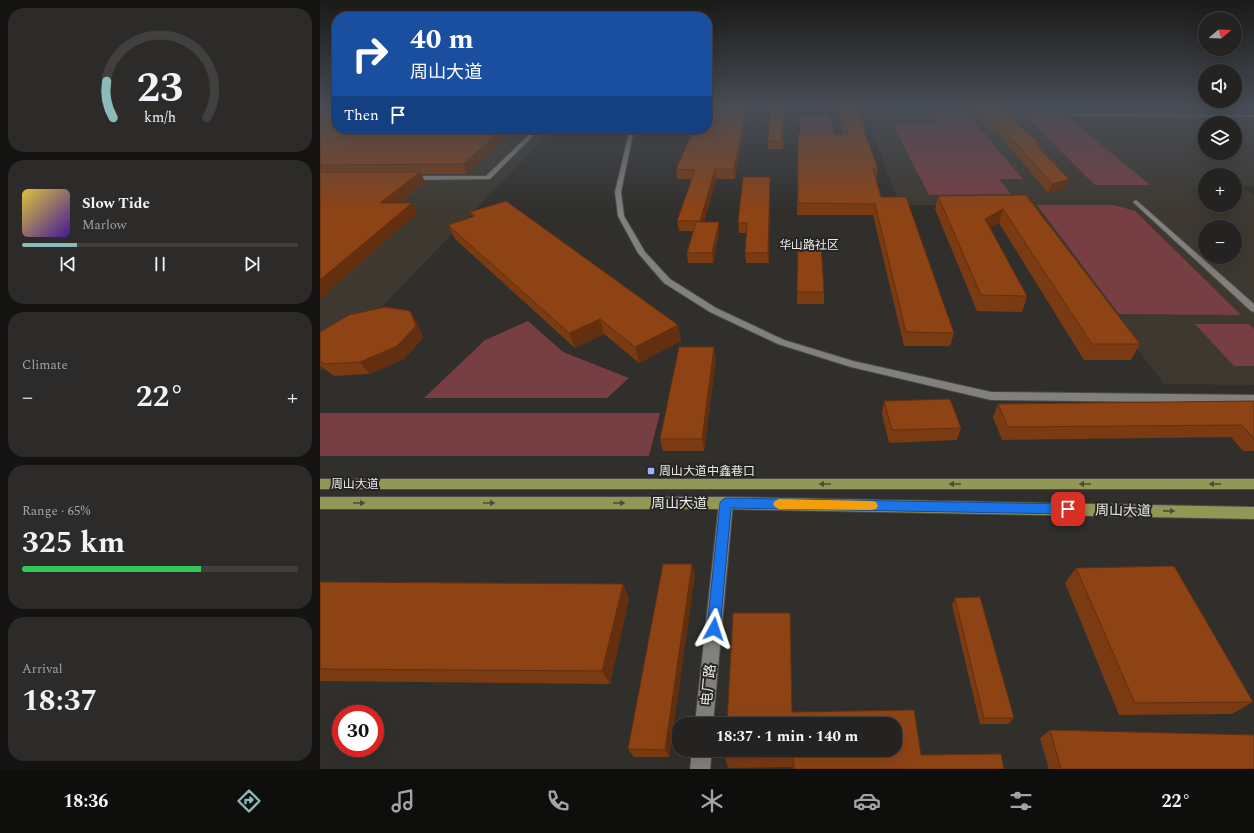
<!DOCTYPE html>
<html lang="en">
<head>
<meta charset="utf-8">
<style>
	body { margin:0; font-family:Spectral,"Noto Sans SC",serif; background:#2c2b2a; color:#f1f3f6; height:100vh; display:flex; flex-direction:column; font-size:15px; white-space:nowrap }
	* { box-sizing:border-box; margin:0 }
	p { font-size:13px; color:#a3a4a5 }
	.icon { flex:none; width:22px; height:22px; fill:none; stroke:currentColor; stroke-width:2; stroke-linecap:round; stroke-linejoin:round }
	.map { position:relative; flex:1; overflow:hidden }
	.sheet { display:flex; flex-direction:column; gap:8px; padding:8px; background:#141312; width:320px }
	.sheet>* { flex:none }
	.banner { position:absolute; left:12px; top:12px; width:380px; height:122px; border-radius:16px; box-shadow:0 4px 16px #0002,0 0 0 1px #41403f; background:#1a4fa0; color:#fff; overflow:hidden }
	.needle { width:26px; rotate:71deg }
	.buttons { position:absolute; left:878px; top:12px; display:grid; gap:8px }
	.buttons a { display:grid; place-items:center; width:44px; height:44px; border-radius:50%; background:#242321; box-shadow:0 4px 16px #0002,0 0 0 1px #41403f; font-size:20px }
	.speed { position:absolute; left:12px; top:705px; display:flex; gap:8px; font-size:20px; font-weight:700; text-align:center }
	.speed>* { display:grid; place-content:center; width:52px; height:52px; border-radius:50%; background:#242321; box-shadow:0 4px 16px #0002,0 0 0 1px #41403f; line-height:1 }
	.speed .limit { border:6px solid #d22; background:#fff; color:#111 }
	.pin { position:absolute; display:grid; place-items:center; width:34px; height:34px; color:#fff; margin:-17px; border-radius:8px; box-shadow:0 2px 6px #0006 }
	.me { position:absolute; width:44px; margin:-22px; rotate:5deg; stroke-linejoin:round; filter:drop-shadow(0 0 3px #0008) }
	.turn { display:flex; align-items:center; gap:14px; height:84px; padding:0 12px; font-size:18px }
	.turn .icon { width:52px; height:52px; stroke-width:2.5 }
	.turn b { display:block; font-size:28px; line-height:34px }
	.then { display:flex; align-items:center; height:38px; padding:0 12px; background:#0003; gap:8px; font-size:15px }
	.big { font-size:30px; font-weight:700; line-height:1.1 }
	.sheet .tile { flex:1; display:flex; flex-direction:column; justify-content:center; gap:6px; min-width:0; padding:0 14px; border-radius:16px; background:#2c2b2a }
	.sheet .dial { align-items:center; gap:0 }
	.dial svg { height:104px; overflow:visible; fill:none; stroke:#41403f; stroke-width:7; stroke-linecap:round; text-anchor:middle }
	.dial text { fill:#f1f3f6; stroke:none }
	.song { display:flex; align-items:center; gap:12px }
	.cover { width:48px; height:48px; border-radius:6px; background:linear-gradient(135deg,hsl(50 70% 55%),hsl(260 70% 35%)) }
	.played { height:4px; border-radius:2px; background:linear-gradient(90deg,#8bbbb9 20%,#41403f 20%) }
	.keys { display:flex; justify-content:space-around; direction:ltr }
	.heat { display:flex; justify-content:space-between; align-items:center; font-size:22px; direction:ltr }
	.charge { height:6px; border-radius:3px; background:linear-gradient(90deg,#34c759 65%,#41403f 0) }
	.trip { position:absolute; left:352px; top:717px; width:230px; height:40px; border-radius:16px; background:#242321; box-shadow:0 4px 16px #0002,0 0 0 1px #41403f; font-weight:700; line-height:40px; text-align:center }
	.dock { display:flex; height:64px; justify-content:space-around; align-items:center; background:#0e0e0d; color:#a3a4a5 }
	.dock .icon { width:28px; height:28px }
	.dock .on { color:#8bbbb9 }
	.dock b { font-size:18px; color:#f1f3f6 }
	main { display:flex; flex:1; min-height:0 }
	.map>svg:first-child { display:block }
	.built { fill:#3d3931; fill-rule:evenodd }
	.green { fill:#773f44 }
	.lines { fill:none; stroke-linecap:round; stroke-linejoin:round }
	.service-casing { stroke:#4b4a48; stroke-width:2 }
	.minor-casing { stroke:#4b4a48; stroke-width:2 }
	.primary-casing { stroke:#4b4a48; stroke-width:2 }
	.service { fill:#82807d; fill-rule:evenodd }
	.minor { fill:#82807d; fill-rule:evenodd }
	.primary { fill:#929755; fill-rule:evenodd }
	.wall { fill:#7a3a12 }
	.shaded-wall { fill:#632f0f }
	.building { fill:#8e4315; stroke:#632f0f }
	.oneway { fill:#4c4d34 }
	.route { fill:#1a73e8; stroke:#114b97 }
	.slow { fill:#f59e0b }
	.poi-dot { fill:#a3b2fd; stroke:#262523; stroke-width:1.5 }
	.labels { text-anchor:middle; stroke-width:4; stroke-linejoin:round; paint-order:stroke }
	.far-quarter-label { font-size:12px; fill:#ecebe9; stroke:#262523 }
	.poi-label { font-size:12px; fill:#ecebe9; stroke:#262523; text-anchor:start }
	.street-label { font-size:12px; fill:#ecebe9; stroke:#262523 }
	.near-street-label { font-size:14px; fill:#ecebe9; stroke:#262523 }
</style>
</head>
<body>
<main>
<section class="sheet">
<div class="tile dial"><svg viewBox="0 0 100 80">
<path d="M14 69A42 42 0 1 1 86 69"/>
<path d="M14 69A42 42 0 0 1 9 41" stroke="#8bbbb9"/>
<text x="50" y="56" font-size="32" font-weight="700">23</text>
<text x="50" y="72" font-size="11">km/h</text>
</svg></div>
<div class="tile">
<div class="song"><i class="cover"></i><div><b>Slow Tide</b><p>Marlow</p></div></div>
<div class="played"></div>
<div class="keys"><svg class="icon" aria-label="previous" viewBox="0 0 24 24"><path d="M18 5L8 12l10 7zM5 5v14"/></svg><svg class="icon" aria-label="pause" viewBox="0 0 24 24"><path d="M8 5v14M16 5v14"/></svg><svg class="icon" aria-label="next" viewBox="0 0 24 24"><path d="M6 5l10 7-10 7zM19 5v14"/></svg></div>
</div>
<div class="tile"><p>Climate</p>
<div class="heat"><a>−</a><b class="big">22°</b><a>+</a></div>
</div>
<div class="tile"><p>Range · 65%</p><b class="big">325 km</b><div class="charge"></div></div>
<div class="tile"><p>Arrival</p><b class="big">18:37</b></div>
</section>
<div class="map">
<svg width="934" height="769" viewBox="0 0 934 769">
	<rect width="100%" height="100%" fill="#302f2c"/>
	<g class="built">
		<polygon points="0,105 17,129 233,129 0,371"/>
		<path d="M387,105h547v81l-12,1 12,9v189l-90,-1 -136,-179h-128l-36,-94 -157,-2zM885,123h30v30h-30zM885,175h30v30h-30zM885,227h30v30h-30z"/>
	</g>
	<g class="green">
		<polygon points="610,111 645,111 703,179 679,179 691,194 609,195 573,125 619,125"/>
		<polygon points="700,111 741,111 830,185 775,185"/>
		<polygon points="479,115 509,115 515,139 481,139"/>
		<polygon points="717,205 794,205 815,211 921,315 799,314"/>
		<polygon points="208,321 243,352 309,378 287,398 104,398 165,340"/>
		<polygon points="875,324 929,324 934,329 934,366 914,366"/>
		<polygon points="0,413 340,413 329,456 0,456"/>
	</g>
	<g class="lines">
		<g class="service-casing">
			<g id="service">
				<polygon points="755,114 934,115 934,117 753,116"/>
				<polygon points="215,129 220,129 170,179 90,180 87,178 90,176 166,176"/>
				<polygon points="310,129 314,129 301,192 304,216 325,252 350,279 396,308 464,340 533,361 671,392 934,395 934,403 671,400 531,367 458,344 390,312 344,283 318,253 298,216 295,192"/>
			</g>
		</g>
		<g class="minor-casing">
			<g id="minor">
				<polygon points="816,200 934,304 934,312 931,311 814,203 813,202"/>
				<polygon points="406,497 411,499 413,503 393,724 375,724 399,503 401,499"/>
				<polygon points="372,750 392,750 390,769 370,769"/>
			</g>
		</g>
		<g class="primary-casing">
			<g id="primary">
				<rect x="0" y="479" width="934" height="10"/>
				<polygon points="0,497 406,497 934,507 934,519 406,509 0,509"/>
			</g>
		</g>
		<use href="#service" class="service"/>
		<use href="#minor" class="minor"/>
		<use href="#primary" class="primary"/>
	</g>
	<g class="wall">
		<polygon points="0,105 17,129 196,129 147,174 102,174 105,182 79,203 92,203 97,213 0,299"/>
		<polygon points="387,105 428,105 415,179 396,179 384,222 399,222 399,232 393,263 368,263 367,253 373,231 359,231 357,221 372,179 357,179 356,169"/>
		<polygon points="464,105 463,149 448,149 448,141"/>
		<polygon points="494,105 540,105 540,110 538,110 546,130 546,135 558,169 556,179 561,197 634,333 630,346 584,346 553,215 477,215 478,134 524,135 517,110 495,110"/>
		<polygon points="631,105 680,105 678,105 700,127 719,143 718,146 749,179 746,188 728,193 676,131 670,131 646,106 632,106"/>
		<polygon points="450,177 449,263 426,263 425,253 427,233 419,233 418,223"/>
		<polygon points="706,195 820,344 811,360 764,360 679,223 670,228 707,296 702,312 657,311 615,209 618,196"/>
		<polygon points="150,212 358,325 361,341 319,363 284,334 255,348 135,239 128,225 152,217"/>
		<polygon points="478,244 504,292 504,304 477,304"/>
		<polygon points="90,311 97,323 103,338 84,359 49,374 14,376 0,366 0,332"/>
		<polygon points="396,359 384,451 343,451 340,439"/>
		<polygon points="564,401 641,428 637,440 569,443 562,414"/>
		<polygon points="934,401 934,451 923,451 911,437 682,440 673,417 678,404"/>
		<polygon points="372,564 375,575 349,757 314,757 308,749"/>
		<polygon points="756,568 933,702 912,714 799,715 745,583"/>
		<polygon points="0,582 303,584 309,599 290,684 0,681"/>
		<polygon points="635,598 694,718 688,724 660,724 632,605"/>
		<polygon points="472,712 601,755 684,769 473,769 473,767 408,768 405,758"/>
		<polygon points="730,730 934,769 729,769 720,738"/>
	</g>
	<g class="shaded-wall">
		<polygon points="426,105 428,105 415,179 414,169"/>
		<polygon points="183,129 196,129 147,174 143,164"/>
		<polygon points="395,169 396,179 381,232 380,221"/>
		<polygon points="100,172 105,182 66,213 60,203"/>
		<polygon points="450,177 450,185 449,263 448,253"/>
		<polygon points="749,179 746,188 728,193 732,184"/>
		<polygon points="92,203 97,213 0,299 0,280"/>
		<polygon points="683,209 679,223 661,233 665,219"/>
		<polygon points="399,222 399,232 393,263 392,253"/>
		<polygon points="90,311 97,323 103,338 84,359 49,374 40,362"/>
		<polygon points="280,319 284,334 255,348 249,333"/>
		<polygon points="358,325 361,341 319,363 315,347"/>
		<polygon points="394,347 396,359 384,451 382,439"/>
		<polygon points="372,564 375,575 349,757 345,750"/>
		<polygon points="303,584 309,599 290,684 282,671"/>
	</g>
	<g class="building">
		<polygon points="0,105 17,105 17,129 183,129 143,164 0,165"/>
		<polygon points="387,105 426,105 414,169 395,169 380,221 357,221 375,170 356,169 374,129 387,129"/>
		<polygon points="451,105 464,105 462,141 448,141"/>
		<polygon points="518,105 536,105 546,130 544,130 558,169 553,169 561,197 586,197 634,333 586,332 555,204 478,203 478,134 528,135"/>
		<polygon points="654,105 677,105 700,127 702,127 719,143 714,143 749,179 732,184 678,123 672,123"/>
		<polygon points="0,172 100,172 60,203 92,203 0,280"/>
		<polygon points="423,177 450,177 448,253 425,253 427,223 418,223"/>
		<polygon points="706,195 820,344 772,344 683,209 665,219 707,296 661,295 618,196"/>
		<polygon points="186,201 358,325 315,347 280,319 249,333 128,225 155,216 150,212"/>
		<polygon points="376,222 399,222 392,253 367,253"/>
		<polygon points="478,244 501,244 504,292 477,292"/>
		<polygon points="65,307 90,311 96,326 77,346 40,362 4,364 0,361 0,332 29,315"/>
		<polygon points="359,347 394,347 382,439 340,439"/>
		<polygon points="630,399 641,428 572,430 564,401"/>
		<polygon points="934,401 934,439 922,425 688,427 678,404"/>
		<polygon points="343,564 372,564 345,750 308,749"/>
		<polygon points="854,566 933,702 815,703 756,568"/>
		<polygon points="0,582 303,584 282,671 0,669"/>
		<polygon points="660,597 694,718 664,718 635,598"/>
		<polygon points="413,613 470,613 472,712 594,710 601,755 681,754 684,769 474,769 473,757 405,758 406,750 575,750 575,724 407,724"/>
		<polygon points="730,730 934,735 934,769 741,769"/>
	</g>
	<defs><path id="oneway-solid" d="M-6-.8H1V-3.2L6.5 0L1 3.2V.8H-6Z"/></defs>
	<g class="oneway">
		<use href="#oneway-solid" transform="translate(505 484) rotate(-180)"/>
		<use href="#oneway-solid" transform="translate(635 484) rotate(-180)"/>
		<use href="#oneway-solid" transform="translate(765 484) rotate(-180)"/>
		<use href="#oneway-solid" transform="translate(895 484) rotate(-180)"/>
		<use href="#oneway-solid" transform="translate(39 503)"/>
		<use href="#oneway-solid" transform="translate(169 503)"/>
		<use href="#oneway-solid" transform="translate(299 503)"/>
		<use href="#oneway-solid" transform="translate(849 511) rotate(1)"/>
	</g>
	<linearGradient id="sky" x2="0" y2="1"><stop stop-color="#1a1a18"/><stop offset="0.5" stop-color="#484d56"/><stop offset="1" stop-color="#484d56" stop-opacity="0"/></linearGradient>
	<rect width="934" height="212" fill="url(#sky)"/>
	<polygon class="route" points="406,498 748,504 752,506 753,509 752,513 748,514 411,508 400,629 398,634 394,636 389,634 387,629 400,503 402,500"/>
	<polygon class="slow" points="459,499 552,501 556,502 558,506 556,509 552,510 459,509 455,507 453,504 455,501"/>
	<rect class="poi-dot" x="327" y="467" width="8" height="8" rx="2"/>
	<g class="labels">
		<g class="far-quarter-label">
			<text x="489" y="249">华山路社区</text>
		</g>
		<g class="poi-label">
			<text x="339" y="475">周山大道中鑫巷口</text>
		</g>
		<g class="street-label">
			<text x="35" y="488">周山大道</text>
		</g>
		<g class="near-street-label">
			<text x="359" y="508">周山大道</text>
			<text transform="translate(803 510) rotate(1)" y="5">周山大道</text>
			<text transform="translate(388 685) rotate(-84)" y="5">电厂路</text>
		</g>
	</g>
</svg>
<div class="buttons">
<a><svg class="needle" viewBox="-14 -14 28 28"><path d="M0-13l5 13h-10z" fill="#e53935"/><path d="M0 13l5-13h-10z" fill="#a3a4a5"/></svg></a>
<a><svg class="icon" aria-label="sound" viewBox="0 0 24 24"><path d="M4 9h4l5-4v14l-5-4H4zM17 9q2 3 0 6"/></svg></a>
<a><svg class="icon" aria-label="layers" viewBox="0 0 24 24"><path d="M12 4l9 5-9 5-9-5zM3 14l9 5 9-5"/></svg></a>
<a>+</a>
<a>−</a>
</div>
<div class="speed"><div class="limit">30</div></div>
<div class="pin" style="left:748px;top:509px;background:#d93025"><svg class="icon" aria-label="arrive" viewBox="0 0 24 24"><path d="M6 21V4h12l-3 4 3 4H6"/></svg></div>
<svg class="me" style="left:394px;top:629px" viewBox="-20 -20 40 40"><path d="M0-17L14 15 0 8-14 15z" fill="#1a73e8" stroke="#fff" stroke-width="4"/></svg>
<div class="trip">18:37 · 1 min · 140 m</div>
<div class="banner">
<div class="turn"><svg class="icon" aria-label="right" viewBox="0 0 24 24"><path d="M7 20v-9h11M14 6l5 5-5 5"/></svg><div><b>40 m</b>周山大道</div></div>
<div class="then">Then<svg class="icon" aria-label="arrive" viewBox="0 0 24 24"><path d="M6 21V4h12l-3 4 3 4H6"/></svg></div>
</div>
</div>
</main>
<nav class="dock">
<b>18:36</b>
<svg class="icon on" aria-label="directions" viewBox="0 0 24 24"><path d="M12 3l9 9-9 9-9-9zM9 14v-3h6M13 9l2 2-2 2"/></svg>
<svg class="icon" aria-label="music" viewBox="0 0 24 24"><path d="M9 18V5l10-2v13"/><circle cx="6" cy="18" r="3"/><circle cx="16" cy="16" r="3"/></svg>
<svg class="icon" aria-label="phone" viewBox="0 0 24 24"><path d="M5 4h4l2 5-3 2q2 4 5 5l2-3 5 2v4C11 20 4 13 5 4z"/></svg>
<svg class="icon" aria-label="climate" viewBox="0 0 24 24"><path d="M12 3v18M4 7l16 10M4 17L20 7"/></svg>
<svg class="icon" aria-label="car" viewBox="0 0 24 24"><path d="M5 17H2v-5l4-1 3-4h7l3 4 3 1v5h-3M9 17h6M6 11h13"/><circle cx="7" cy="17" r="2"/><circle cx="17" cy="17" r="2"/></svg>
<svg class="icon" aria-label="filters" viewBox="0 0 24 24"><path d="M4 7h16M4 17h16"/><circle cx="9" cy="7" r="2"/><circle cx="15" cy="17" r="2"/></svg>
<b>22°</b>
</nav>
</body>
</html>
